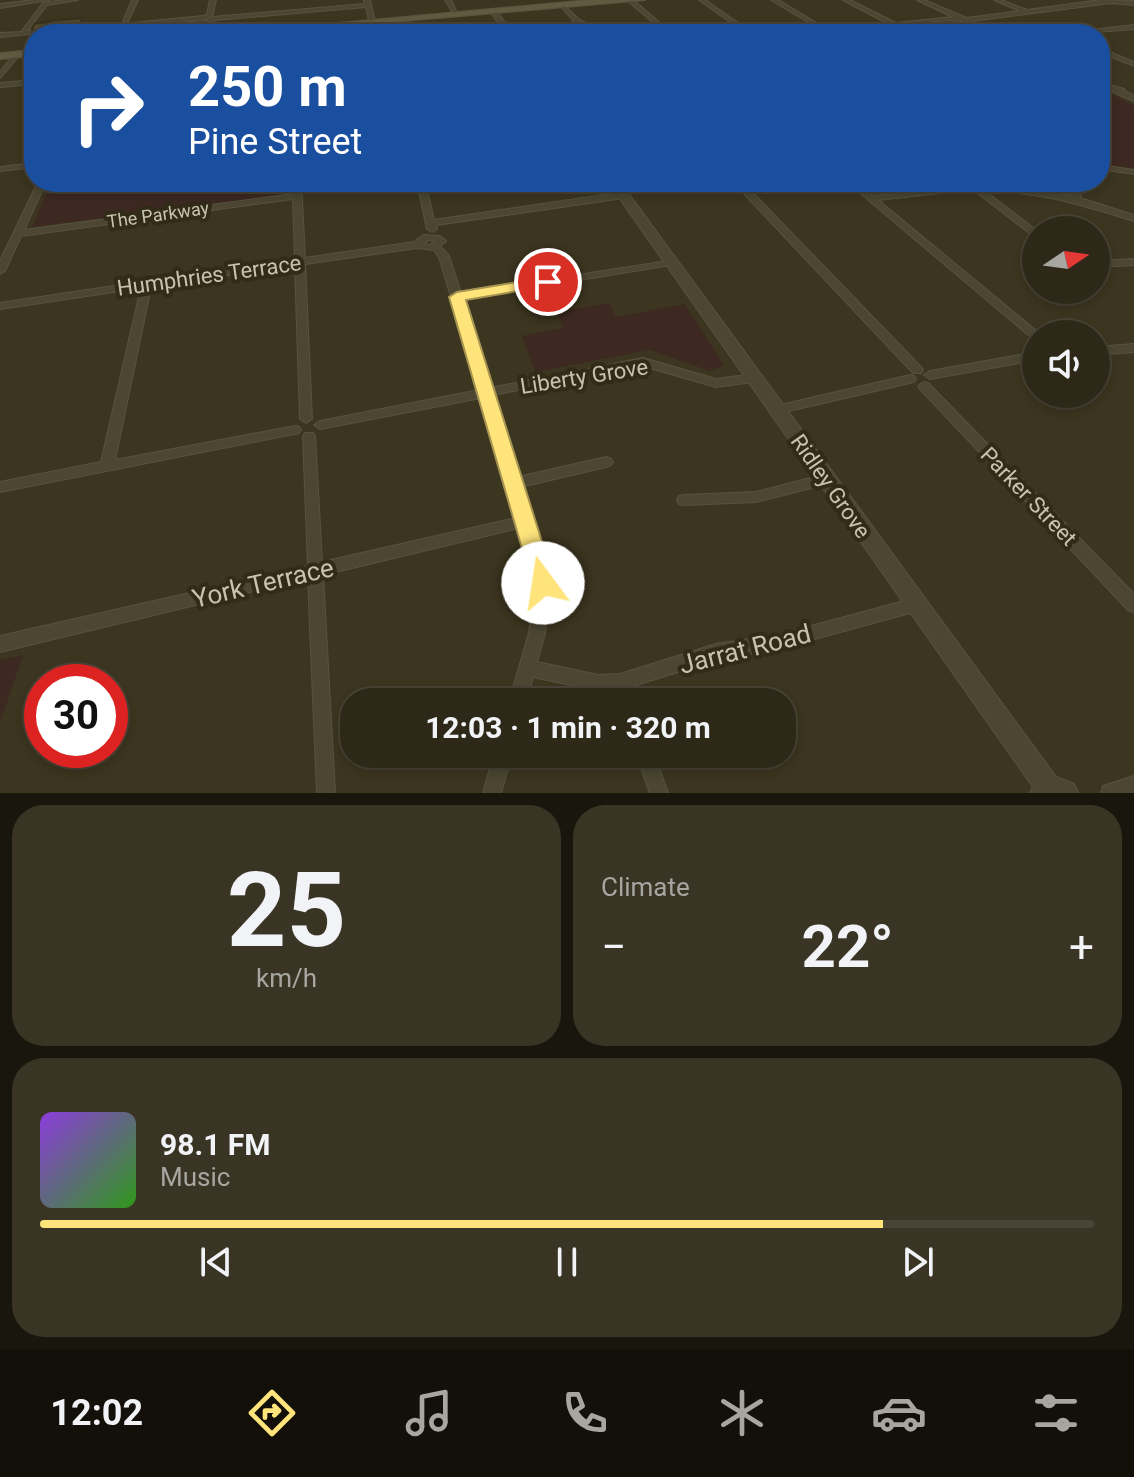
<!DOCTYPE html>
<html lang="en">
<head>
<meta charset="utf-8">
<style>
	body { margin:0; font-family:Roboto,sans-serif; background:#393424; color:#f1f3f6; height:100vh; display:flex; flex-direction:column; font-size:30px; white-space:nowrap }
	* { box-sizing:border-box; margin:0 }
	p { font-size:26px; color:#a7a6a1 }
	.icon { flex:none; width:44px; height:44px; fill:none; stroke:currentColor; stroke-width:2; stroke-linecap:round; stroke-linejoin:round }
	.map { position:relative; height:793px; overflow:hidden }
	.side { display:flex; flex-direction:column; gap:12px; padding:12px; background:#19160d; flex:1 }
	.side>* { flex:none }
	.hud { position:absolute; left:24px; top:24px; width:1086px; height:168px; border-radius:32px; box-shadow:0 4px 12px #0003,0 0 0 2px #484436; background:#1a4fa0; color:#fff; overflow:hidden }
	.needle { width:52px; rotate:77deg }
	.controls { position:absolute; left:1022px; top:216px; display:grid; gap:16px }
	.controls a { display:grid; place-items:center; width:88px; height:88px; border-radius:50%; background:#2d2817; box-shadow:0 4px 12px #0003,0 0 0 2px #484436; font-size:40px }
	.speed { position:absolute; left:24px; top:664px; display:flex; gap:16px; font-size:40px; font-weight:700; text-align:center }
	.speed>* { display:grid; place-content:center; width:104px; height:104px; border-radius:50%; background:#2d2817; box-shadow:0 4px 12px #0003,0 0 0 2px #484436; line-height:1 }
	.speed .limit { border:12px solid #d22; background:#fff; color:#111 }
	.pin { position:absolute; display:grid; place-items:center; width:68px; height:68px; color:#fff; margin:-34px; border:4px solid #fff; border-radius:50%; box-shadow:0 2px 8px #0007 }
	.me { position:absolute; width:88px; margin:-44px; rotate:346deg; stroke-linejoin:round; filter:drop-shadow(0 0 6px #0008) }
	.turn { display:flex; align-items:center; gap:28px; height:168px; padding:0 32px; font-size:36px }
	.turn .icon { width:104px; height:104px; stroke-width:2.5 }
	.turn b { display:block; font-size:56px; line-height:68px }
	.big { font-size:60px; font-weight:700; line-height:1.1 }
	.side .widget { flex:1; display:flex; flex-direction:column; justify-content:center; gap:12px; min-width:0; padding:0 28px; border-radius:32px; background:#393424 }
	.side .dial { align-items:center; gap:0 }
	.dial b { font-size:104px; line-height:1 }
	.song { display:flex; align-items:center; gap:24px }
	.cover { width:96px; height:96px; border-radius:12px; background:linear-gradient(135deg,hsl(270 70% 55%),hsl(110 70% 35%)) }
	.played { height:8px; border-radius:4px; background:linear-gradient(90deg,#ffe47c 80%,#484436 80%) }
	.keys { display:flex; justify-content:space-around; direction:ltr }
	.heat { display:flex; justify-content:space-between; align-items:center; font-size:44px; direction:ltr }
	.side .tiles { flex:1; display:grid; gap:12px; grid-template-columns:1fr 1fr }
	.widget:last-child { grid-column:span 2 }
	.trip { position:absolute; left:340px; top:688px; width:456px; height:80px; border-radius:32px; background:#2d2817; box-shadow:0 4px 12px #0003,0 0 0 2px #484436; font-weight:700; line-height:80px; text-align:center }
	.menu { display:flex; height:128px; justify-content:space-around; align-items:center; background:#121009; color:#a7a6a1 }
	.menu .icon { width:56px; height:56px }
	.menu .on { color:#ffe47c }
	.menu b { font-size:36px; color:#f1f3f6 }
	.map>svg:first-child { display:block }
	.green { fill:#3d2921 }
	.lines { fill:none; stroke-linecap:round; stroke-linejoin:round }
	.minor-casing { stroke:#58533f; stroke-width:2 }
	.tertiary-casing { stroke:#58533f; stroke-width:2 }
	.secondary-casing { stroke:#58533f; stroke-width:2 }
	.minor { fill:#4c4633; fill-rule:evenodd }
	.tertiary { fill:#4c4633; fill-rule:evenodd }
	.secondary { fill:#605a41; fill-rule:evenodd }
	.shaded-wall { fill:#393220 }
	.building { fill:#51482d; stroke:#393220; stroke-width:2 }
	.route { fill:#ffe47c; stroke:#a69451; stroke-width:2 }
	.labels { text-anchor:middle; stroke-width:8; stroke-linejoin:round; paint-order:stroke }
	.far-street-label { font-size:18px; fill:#c8c3ae; stroke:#312b18 }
	.street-label { font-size:22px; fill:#c8c3ae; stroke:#312b18 }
	.near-street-label { font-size:26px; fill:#c8c3ae; stroke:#312b18 }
</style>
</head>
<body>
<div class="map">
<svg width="1134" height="793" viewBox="0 0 1134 793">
	<rect width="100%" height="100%" fill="#3c351f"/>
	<g class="green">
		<polygon points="1100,87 1134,106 1134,168 1100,164"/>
		<polygon points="52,182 288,182 288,191 281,195 32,227"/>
		<polygon points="609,303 616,317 685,304 724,365 710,371 650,350 535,372 522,336 563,328 557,312"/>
		<polygon points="23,655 0,723 0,660"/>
	</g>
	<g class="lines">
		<g class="minor-casing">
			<g id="minor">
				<polygon points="34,0 49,0 0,8 0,4"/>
				<polygon points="63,0 78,0 47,5 27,31 48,29 50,32 0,37 0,33 21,32 43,3"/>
				<polygon points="132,0 138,0 128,21 123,22"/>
				<polygon points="210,0 216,0 212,17 365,4 364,0 370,0 378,34 372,34 366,7 215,20 212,22 209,34 203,34 206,21 211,17 204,20 74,31 71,29 203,16 207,15"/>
				<polygon points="445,0 451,0 458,15 454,15"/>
				<polygon points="629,0 633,0 673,34 667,34 629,2"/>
				<polygon points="699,0 705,0 754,34 747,34"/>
				<path d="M771,0h7l52,31 59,-7 -46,-24h7l46,23 57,-6 -36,-17h7l43,18 53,-7 -26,-11h7l26,10 73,-10 34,1v4l-23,-2 -139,18 25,13c-12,0 -19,-8 -31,-12 -18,-5 -45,2 -65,4l14,8c-10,0 -16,-7 -25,-7 -26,0 -52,7 -79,7l12,-3z"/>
				<path d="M559,4h4l15,15 17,9v2l-19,2 -6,-3 3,-9zM577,23l9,5 -11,-1z"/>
				<polygon points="1134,25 1134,29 1070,34 1073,32"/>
				<polygon points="1100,48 1134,62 1134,66 1100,52"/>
				<polygon points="17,51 22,52 0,78 0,72"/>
				<polygon points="34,80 34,84 0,87 0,83"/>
				<path d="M1107,84l17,5 1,2 9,5v5c-10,-4 -22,-8 -30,-15z"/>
				<polygon points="34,163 34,167 0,171 0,167"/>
				<polygon points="1100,165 1134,170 1134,174 1100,169"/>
				<path d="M38,182h8l-22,48 269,-36v-12h8l4,76 109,-16 9,-7 17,1 6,5 -6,5 9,10 12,37 213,-33 2,2 -5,3 -208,34 27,89 153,-30 73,21 37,-5 6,4 -6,4 -37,5 -73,-21 -150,29 25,82 88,-20 5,2 2,3 -2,3 -5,2 -85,20 12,34 -1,2 19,60 -6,50 -8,29 61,13 22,-1 96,-30 62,-9 137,-37 6,2 2,5 -2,5 -143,39 -62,11 -86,27 6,15h-18l-4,-12 -16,1 -65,-14 -6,25h-18l20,-69 6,-50 -16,-55 -196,47 12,218h-18l-9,-215 -308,74v-16l308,-70 -5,-130 2,-3h8l2,3 7,126 194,-44 -35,-120 -161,31 -6,-4 6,-4 159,-31 -40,-133 -5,-7 -17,-2 -112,16 7,155 -6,4 -6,-4 -5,-154 -144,22 -36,173 180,-34 4,1 2,3 -2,3 -299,59v-10l101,-20 40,-174 -141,21v-6l295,-44 -2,-60 -272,37 -16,35 -5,3v-13zM428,240l6,1h1l-5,4 -6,-1z"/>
				<polygon points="417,182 425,182 434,220 624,192 628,195 624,198 436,225 437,229 432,232 427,229"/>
				<polygon points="733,182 742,182 748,189 794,182 814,182 810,184 753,193 921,367 923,370 921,373 913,373"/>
				<path d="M847,182h9l17,14 97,-10 4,-3 5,3 56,3 37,7 3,-14h8l-3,16 54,17v6c-53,-16 -91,-29 -149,-30l51,39v8l-61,-47 -34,2 -63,7 162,134h-4v5l-4,-1z"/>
				<polygon points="1134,259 1134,265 1096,267 1096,261"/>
				<polygon points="1134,344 1134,352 1096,355 1096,347"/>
				<polygon points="1036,352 1036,360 930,379 924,375 930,371"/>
				<polygon points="910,375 914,376 916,379 914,382 776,414 770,410 776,406"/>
				<polygon points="924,382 928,383 1134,594 1134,612 1128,610 920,389 918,386"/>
				<polygon points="826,474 831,475 833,479 831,483 756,502 684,505 679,504 677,500 679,496 684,495 756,492"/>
				<polygon points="494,754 512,754 501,793 483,793"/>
				<polygon points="636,754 654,754 668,793 650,793"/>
				<polygon points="1134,776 1134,793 1101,793 1103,786"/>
			</g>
		</g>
		<g class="tertiary-casing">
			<g id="tertiary">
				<polygon points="489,9 495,9 513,34 505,34"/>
				<polygon points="608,182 620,182 1056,777 1074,784 1078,793 1030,793 1033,787"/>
			</g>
		</g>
		<g class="secondary-casing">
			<g id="secondary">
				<polygon points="589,0 645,0 254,34 220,34"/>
				<polygon points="34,50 34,56 0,59 0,53"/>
			</g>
		</g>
		<use href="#minor" class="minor"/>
		<use href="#tertiary" class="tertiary"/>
		<use href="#secondary" class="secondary"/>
	</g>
	<polygon class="shaded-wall" points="83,18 89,33 88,34 34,34 34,37 32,33 48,22 51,29"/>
	<g class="building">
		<polygon points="83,18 77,27 51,29 50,21"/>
		<polygon points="48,22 45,31 32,33 34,24"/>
	</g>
	<polygon class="route" points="548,277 554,279 554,285 466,300 555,583 552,590 543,593 535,590 532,583 449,297 457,292"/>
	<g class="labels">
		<g class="far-street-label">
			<text transform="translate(158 215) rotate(-8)" y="6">The Parkway</text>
		</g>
		<g class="street-label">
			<text transform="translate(209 275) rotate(-8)" y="8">Humphries Terrace</text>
			<text transform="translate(584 376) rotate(-9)" y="8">Liberty Grove</text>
			<text transform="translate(831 486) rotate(55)" y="8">Ridley Grove</text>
			<text transform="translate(1029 496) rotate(46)" y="8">Parker Street</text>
		</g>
		<g class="near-street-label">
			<text transform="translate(263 583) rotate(-13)" y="9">York Terrace</text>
			<text transform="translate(745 649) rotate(-14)" y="9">Jarrat Road</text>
		</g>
	</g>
</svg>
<div class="controls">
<a><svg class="needle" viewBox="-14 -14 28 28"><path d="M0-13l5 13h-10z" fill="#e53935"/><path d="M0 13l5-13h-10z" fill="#a7a6a1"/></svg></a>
<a><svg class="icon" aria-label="sound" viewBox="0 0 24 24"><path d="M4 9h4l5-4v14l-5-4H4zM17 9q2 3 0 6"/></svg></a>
</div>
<div class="speed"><div class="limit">30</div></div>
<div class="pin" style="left:548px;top:282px;background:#d93025"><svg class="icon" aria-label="arrive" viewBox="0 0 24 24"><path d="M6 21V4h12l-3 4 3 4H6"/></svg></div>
<svg class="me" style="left:543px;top:583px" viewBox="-20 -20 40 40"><circle r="19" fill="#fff"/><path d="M0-13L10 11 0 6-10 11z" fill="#ffe47c"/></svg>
<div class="trip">12:03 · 1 min · 320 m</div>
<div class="hud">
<div class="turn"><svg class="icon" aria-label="right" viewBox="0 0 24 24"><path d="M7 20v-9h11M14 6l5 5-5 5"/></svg><div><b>250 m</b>Pine Street</div></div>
</div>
</div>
<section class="side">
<div class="tiles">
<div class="widget dial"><b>25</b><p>km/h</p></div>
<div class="widget"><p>Climate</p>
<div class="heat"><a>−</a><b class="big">22°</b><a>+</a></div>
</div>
<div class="widget">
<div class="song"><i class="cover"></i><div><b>98.1 FM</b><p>Music</p></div></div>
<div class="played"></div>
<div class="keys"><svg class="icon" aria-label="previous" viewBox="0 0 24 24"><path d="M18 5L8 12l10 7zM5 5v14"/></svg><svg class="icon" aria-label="pause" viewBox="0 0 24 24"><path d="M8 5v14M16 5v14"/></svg><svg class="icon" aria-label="next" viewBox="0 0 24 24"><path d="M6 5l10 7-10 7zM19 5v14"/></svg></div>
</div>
</div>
</section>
<nav class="menu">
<b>12:02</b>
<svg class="icon on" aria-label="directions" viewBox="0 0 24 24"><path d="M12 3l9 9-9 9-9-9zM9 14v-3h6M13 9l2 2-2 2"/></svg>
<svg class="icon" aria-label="music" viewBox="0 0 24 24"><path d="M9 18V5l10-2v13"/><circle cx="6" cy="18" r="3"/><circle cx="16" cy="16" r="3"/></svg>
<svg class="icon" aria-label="phone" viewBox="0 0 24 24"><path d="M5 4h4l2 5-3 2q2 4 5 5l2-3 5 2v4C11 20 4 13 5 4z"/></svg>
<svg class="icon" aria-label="climate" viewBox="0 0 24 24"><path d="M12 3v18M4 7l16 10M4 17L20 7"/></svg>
<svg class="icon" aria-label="car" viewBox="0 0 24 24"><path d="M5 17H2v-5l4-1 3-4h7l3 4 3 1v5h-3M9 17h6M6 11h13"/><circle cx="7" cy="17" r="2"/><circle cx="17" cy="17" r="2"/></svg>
<svg class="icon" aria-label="filters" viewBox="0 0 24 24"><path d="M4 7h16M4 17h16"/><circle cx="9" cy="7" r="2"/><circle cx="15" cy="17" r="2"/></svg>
</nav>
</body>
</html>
